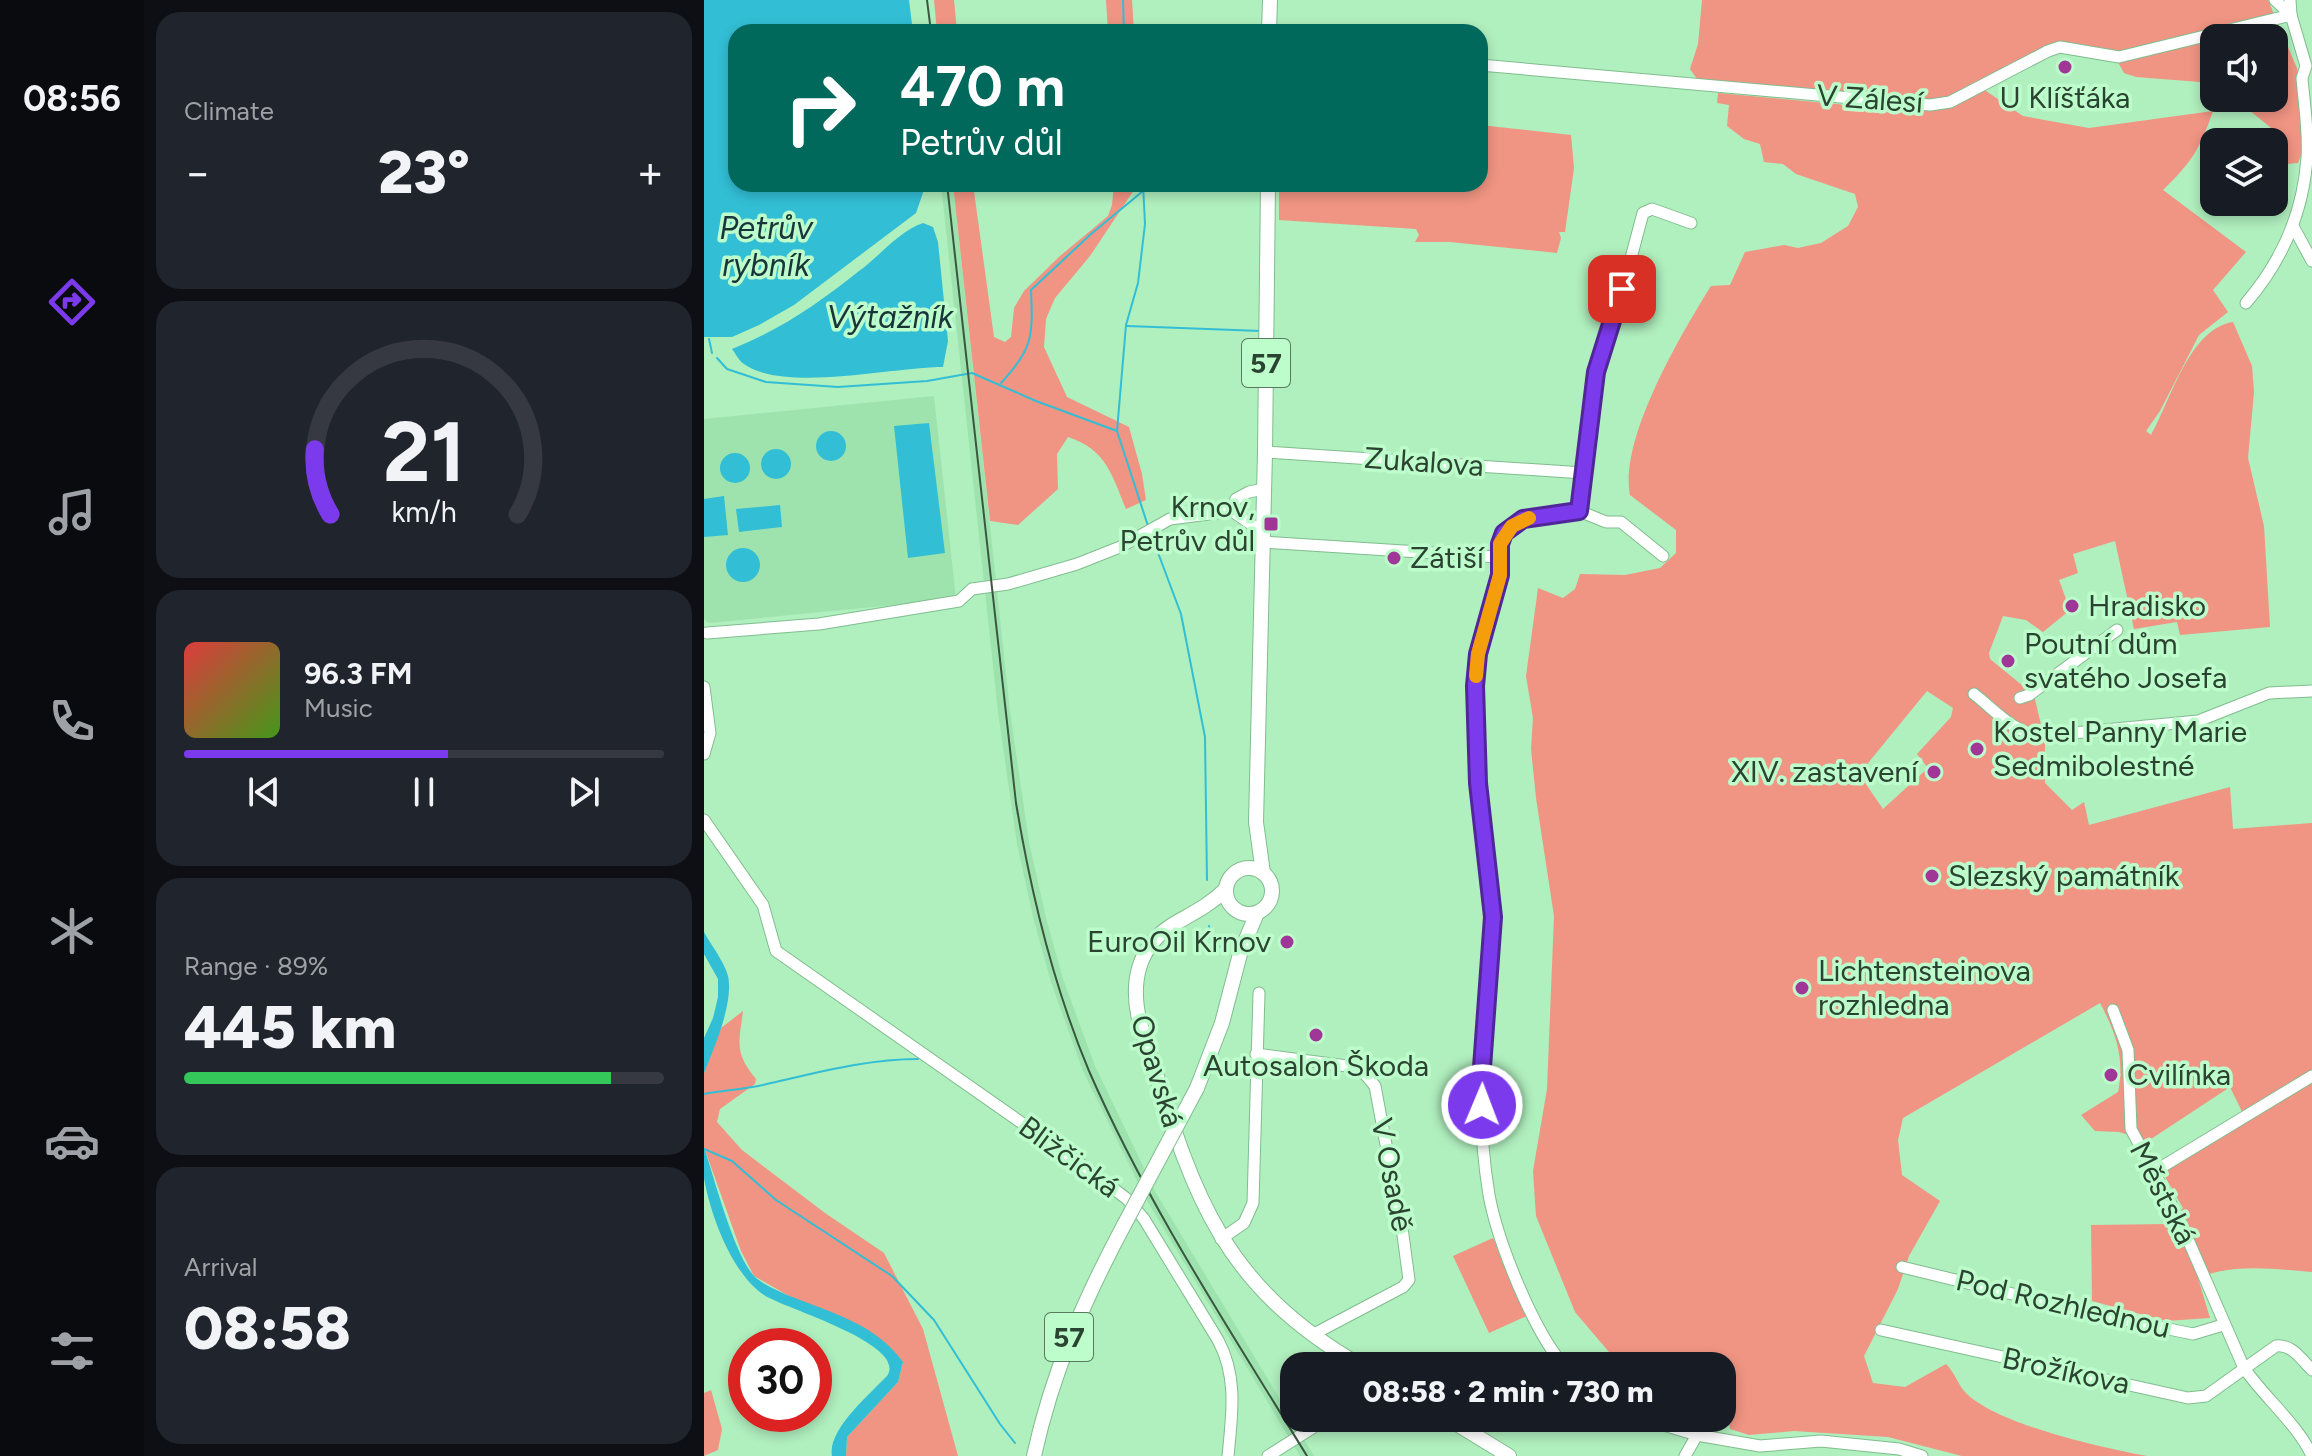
<!DOCTYPE html>
<html lang="en">
<head>
<meta charset="utf-8">
<style>
	body { margin:0; font-family:Figtree,sans-serif; background:#20242c; color:#f1f3f6; height:100vh; display:flex; flex-direction:column; font-size:30px; white-space:nowrap }
	* { box-sizing:border-box; margin:0 }
	p { font-size:26px; color:#9ea1a6 }
	.icon { flex:none; width:44px; height:44px; fill:none; stroke:currentColor; stroke-width:2; stroke-linecap:round; stroke-linejoin:round }
	.map { position:relative; flex:1; overflow:hidden }
	.drawer { display:flex; flex-direction:column; gap:12px; padding:12px; background:#0d0f14; width:560px }
	.drawer>* { flex:none }
	.top-card { position:absolute; left:24px; top:24px; width:760px; height:168px; border-radius:24px; box-shadow:0 4px 12px #0003; background:#00695c; color:#fff; overflow:hidden }
	.buttons { position:absolute; left:1496px; top:24px; display:grid; gap:16px }
	.buttons a { display:grid; place-items:center; width:88px; height:88px; border-radius:16px; background:#171b24; box-shadow:0 4px 12px #0003; font-size:40px }
	.speed { position:absolute; left:24px; top:1328px; display:flex; gap:16px; font-size:40px; font-weight:700; text-align:center }
	.speed>* { display:grid; place-content:center; width:104px; height:104px; border-radius:50%; background:#171b24; box-shadow:0 4px 12px #0003; line-height:1 }
	.speed .limit { border:12px solid #d22; background:#fff; color:#111 }
	.pin { position:absolute; display:grid; place-items:center; width:68px; height:68px; color:#fff; margin:-34px; border-radius:16px; box-shadow:0 4px 12px #0006 }
	.me { position:absolute; width:88px; margin:-44px; rotate:1deg; stroke-linejoin:round; filter:drop-shadow(0 0 6px #0008) }
	.turn { display:flex; align-items:center; gap:28px; height:168px; padding:0 40px; font-size:36px }
	.turn .icon { width:104px; height:104px; stroke-width:2.5 }
	.turn b { display:block; font-size:56px; line-height:68px }
	.big { font-size:60px; font-weight:800; line-height:1.1 }
	.drawer .widget { flex:1; display:flex; flex-direction:column; justify-content:center; gap:12px; min-width:0; padding:0 28px; border-radius:24px; background:#20242c }
	.drawer .dial { align-items:center; gap:0 }
	.dial svg { height:208px; overflow:visible; fill:none; stroke:#363941; stroke-width:7; stroke-linecap:round; text-anchor:middle }
	.dial text { fill:#f1f3f6; stroke:none }
	.song { display:flex; align-items:center; gap:24px }
	.cover { width:96px; height:96px; border-radius:12px; background:linear-gradient(135deg,hsl(0 70% 55%),hsl(100 70% 35%)) }
	.played { height:8px; border-radius:4px; background:linear-gradient(90deg,#7c3aed 55%,#363941 55%) }
	.keys { display:flex; justify-content:space-around; direction:ltr }
	.heat { display:flex; justify-content:space-between; align-items:center; font-size:44px; direction:ltr }
	.charge { height:12px; border-radius:6px; background:linear-gradient(90deg,#34c759 89%,#363941 0) }
	.trip { position:absolute; left:576px; top:1352px; width:456px; height:80px; border-radius:24px; background:#171b24; box-shadow:0 4px 12px #0003; font-weight:800; line-height:80px; text-align:center }
	main { display:flex; flex:1; min-height:0 }
	.tabs { display:flex; flex-direction:column; width:144px; justify-content:space-around; align-items:center; background:#090b0e; color:#9ea1a6 }
	.tabs .icon { width:56px; height:56px }
	.tabs .current { color:#7c3aed }
	.tabs b { font-size:36px; color:#f1f3f6 }
	.map>svg:first-child { display:block }
	.built { fill:#9ee3ae }
	.green { fill:#f09483; fill-rule:evenodd }
	.water { fill:#32bed5 }
	.lines { fill:none; stroke-linecap:round; stroke-linejoin:round }
	.stream { stroke:#32bed5; stroke-width:2 }
	.minor-casing { stroke:#80bd8f; stroke-width:13 }
	.major-casing { stroke:#80bd8f; stroke-width:16 }
	.minor { stroke:#fff; stroke-width:11 }
	.major { stroke:#fff; stroke-width:14 }
	.rail { stroke:#3a5740; stroke-width:2 }
	.major-bridge-casing { stroke:#80bd8f; stroke-width:16; stroke-linecap:butt }
	.major-bridge { stroke:#fff; stroke-width:14 }
	.route-casing { stroke:#51269a; stroke-width:20 }
	.route { stroke:#7c3aed; stroke-width:14 }
	.slow { stroke:#f59e0b; stroke-width:14 }
	.poi-dot { fill:#a03698; stroke:#bdfccb; stroke-width:3 }
	.labels { text-anchor:middle; stroke-width:7; stroke-linejoin:round; paint-order:stroke }
	.shield { fill:#bdfccb; stroke:#577b5f; stroke-width:2 }
	.shield-label { font-size:28px; font-weight:bold; fill:#2b4431 }
	.poi-label { font-size:30px; fill:#2b4431; stroke:#bdfccb; text-anchor:start }
	.street-label { font-size:30px; fill:#2b4431; stroke:#bdfccb }
	.water-label { font-size:32px; font-style:italic; fill:#18353a; stroke:#bdfccb }
</style>
</head>
<body>
<main>
<nav class="tabs">
<b>08:56</b>
<svg class="icon current" aria-label="directions" viewBox="0 0 24 24"><path d="M12 3l9 9-9 9-9-9zM9 14v-3h6M13 9l2 2-2 2"/></svg>
<svg class="icon" aria-label="music" viewBox="0 0 24 24"><path d="M9 18V5l10-2v13"/><circle cx="6" cy="18" r="3"/><circle cx="16" cy="16" r="3"/></svg>
<svg class="icon" aria-label="phone" viewBox="0 0 24 24"><path d="M5 4h4l2 5-3 2q2 4 5 5l2-3 5 2v4C11 20 4 13 5 4z"/></svg>
<svg class="icon" aria-label="climate" viewBox="0 0 24 24"><path d="M12 3v18M4 7l16 10M4 17L20 7"/></svg>
<svg class="icon" aria-label="car" viewBox="0 0 24 24"><path d="M5 17H2v-5l4-1 3-4h7l3 4 3 1v5h-3M9 17h6M6 11h13"/><circle cx="7" cy="17" r="2"/><circle cx="17" cy="17" r="2"/></svg>
<svg class="icon" aria-label="filters" viewBox="0 0 24 24"><path d="M4 7h16M4 17h16"/><circle cx="9" cy="7" r="2"/><circle cx="15" cy="17" r="2"/></svg>
</nav>
<section class="drawer">
<div class="widget"><p>Climate</p>
<div class="heat"><a>−</a><b class="big">23°</b><a>+</a></div>
</div>
<div class="widget dial"><svg viewBox="0 0 100 80">
<path d="M14 69A42 42 0 1 1 86 69"/>
<path d="M14 69A42 42 0 0 1 8 44" stroke="#7c3aed"/>
<text x="50" y="56" font-size="32" font-weight="700">21</text>
<text x="50" y="72" font-size="11">km/h</text>
</svg></div>
<div class="widget">
<div class="song"><i class="cover"></i><div><b>96.3 FM</b><p>Music</p></div></div>
<div class="played"></div>
<div class="keys"><svg class="icon" aria-label="previous" viewBox="0 0 24 24"><path d="M18 5L8 12l10 7zM5 5v14"/></svg><svg class="icon" aria-label="pause" viewBox="0 0 24 24"><path d="M8 5v14M16 5v14"/></svg><svg class="icon" aria-label="next" viewBox="0 0 24 24"><path d="M6 5l10 7-10 7zM19 5v14"/></svg></div>
</div>
<div class="widget"><p>Range · 89%</p><b class="big">445 km</b><div class="charge"></div></div>
<div class="widget"><p>Arrival</p><b class="big">08:58</b></div>
</section>
<div class="map">
<svg width="1608" height="1456" viewBox="0 0 1608 1456">
	<rect width="100%" height="100%" fill="#b0efbe"/>
	<g class="built">
		<polygon points="237,184 249,184 306,711 325,842 342,918 359,979 391,1066 452,1193 610,1456 596,1456 442,1199 379,1071 347,982 330,921 313,844 294,712"/>
		<polygon points="230,396 252,599 5,623 0,619 0,419"/>
	</g>
	<g class="green">
		<polygon points="230,0 250,0 253,32 233,32"/>
		<polygon points="402,0 428,0 430,32 404,32"/>
		<path d="M998,0h566l29,68 4,23 1,62 -4,10 -12,1 -8,-5 -3,-20 -5,-12 -21,-17 -6,-2 -30,3c-13,38 -22,52 -50,79l83,62 -33,38 15,22 -29,23 -39,76 -14,20 5,4c20,-35 38,-106 82,-113l19,44 2,26 -6,66 16,68 6,101 -90,8 -3,-13 -43,7 -19,-88 -42,13 5,19 -19,7 11,30 -27,22 -17,-12 -23,-4 -14,37 1,6 44,36 11,47v41l27,27 12,-8 5,23 141,-38 3,42 79,-6v449c-39,-3 -78,-9 -114,6l12,40 -44,3 -74,-20 -1,-76 81,-1 11,-16 -20,-35 84,-51 -17,-35 -82,54 -29,-9 -24,-1 -14,-16 37,-23c7,-33 -2,-59 -18,-89l-197,115 -5,22 4,35 38,26 -31,55 -11,33 -34,67 9,27 32,4 41,-23c9,9 13,23 21,30 32,31 136,54 180,62h-185l-74,-19 -94,-6 -45,4 -19,-6 -4,-19 -4,-2v-42l-102,-1 -45,-53 -39,-96 -3,-45 14,-82 7,-173 -18,-118 -5,-49 2,-31 -7,-42 12,-88 25,10 12,-9 5,-15 45,1 35,-7 16,-15v-23l-46,-35c-11,-56 51,-161 81,-209l19,-1 15,-33 39,-7 14,3 23,-5 27,-17 10,-19 -3,-13 -59,-20 -13,-10 -19,-2 -4,-18 -16,-5 -17,-13 2,-21 -12,-2 1,-10 203,19 33,-8 29,-15 40,27 66,12 124,-17v-28l-77,-6 -12,-4 -10,-18 -58,-11 -48,21 -55,31 -16,5 -240,-22 -7,-10 8,-25zM1510,38h60v60h-60zM1223,691l26,17 -2,9 -34,37 11,14 -45,41 -24,-35z"/>
		<polygon points="776,125 867,135 870,168 861,232 855,232 857,238 853,253 746,242 711,242 715,235 712,229 575,220 575,184 776,184"/>
		<path d="M249,184h20l21,153 11,5 6,-5 3,-29 10,-17 36,-35 48,-40 4,-11 2,-21h24l-48,72 -35,42 -9,21 -2,28 23,50 62,30 13,47 4,26 -20,9c-14,-34 -20,-60 -58,-72l-11,17 1,35 -40,36 -28,-4z"/>
		<path d="M39,1011c-4,32 -9,41 13,68l-1,5 -35,25 -3,13 25,28 83,63 59,40 39,76 35,127h-112l1,-19 51,-55 5,-20 -149,-86 -13,-25 -37,-104v-74l17,-45z"/>
		<polygon points="789,1238 825,1315 785,1333 749,1256"/>
		<polygon points="7,1390 18,1429 14,1450 0,1456 0,1393"/>
	</g>
	<g class="water">
		<polygon points="0,0 205,0 209,32 32,32 32,184 222,184 212,213 90,305 55,325 28,337 0,337"/>
		<path d="M219,223l10,4 5,15 10,99 -5,26c-50,0 -159,26 -199,-3 -5,-3 -8,-10 -12,-15 48,-19 87,-46 127,-78 21,-15 40,-40 64,-48z"/>
		<polygon points="225,423 241,553 204,558 190,426"/>
		<circle cx="127" cy="446" r="15"/>
		<circle cx="72" cy="464" r="15"/>
		<circle cx="31" cy="468" r="15"/>
		<polygon points="20,496 24,535 0,537 0,499"/>
		<polygon points="76,505 78,527 35,532 32,509"/>
		<circle cx="39" cy="565" r="17"/>
		<path d="M0,932c7,13 20,29 24,44 6,26 -14,73 -24,97v-35l9,-20 5,-21v-18l-14,-25z"/>
		<path d="M0,1147c10,30 31,112 52,131 13,10 29,16 44,22 39,15 78,27 103,62l-5,20 -51,55 -1,19h-14c-5,-26 38,-62 55,-80 22,-32 -104,-68 -123,-81 -32,-21 -54,-81 -60,-117 0,-10 0,-21 0,-31z"/>
	</g>
	<g class="lines">
		<g class="stream">
			<polyline points="419,0 420,32"/>
			<polyline points="439,184 441,224 434,283 422,325 413,431 444,526"/>
			<polyline points="423,326 557,331"/>
			<polyline points="5,339 8,353"/>
			<polyline points="13,358 23,369 62,382 134,387 223,381 268,373 332,401 413,431"/>
			<path d="M297,383c32,-34 32,-47 30,-93l60,-56 52,-43"/>
			<polyline points="447,534 477,614 501,737 503,880"/>
			<polyline points="505,926 508,946 521,947"/>
			<path d="M0,1094c22,-4 46,-5 67,-11 49,-11 97,-24 147,-24"/>
			<polyline points="0,1149 28,1161 72,1200 188,1276 230,1320 296,1424 311,1443"/>
		</g>
		<g class="minor-casing">
			<g id="minor">
				<polyline points="1571,0 1587,15"/>
				<polyline points="776,65 1226,105 1246,102 1344,51 1356,47 1415,57 1587,15"/>
				<polyline points="1590,228 1608,261"/>
				<path d="M1542,303c36,-42 57,-89 61,-145 2,-26 -3,-54 -5,-80l4,-12 -15,-51 -1,-15"/>
				<polyline points="561,452 880,473"/>
				<polyline points="528,511 532,499 545,492 560,489"/>
				<polyline points="875,511 902,522 917,522 959,556"/>
				<polyline points="559,542 794,557"/>
				<polyline points="3,633 115,624 255,601 268,589 304,584 373,564 416,547 466,519 528,511 551,527 559,528"/>
				<polyline points="0,687 6,733 0,754"/>
				<path d="M1270,694c22,17 39,39 68,42l156,-15 71,-28 43,-2"/>
				<polyline points="1316,698 1325,695 1413,630"/>
				<path d="M0,820l59,85 13,46 316,221 35,27 17,20 74,121c20,37 14,75 10,116"/>
				<path d="M1409,1010l15,40 3,79 48,90 65,149c20,29 55,58 68,88"/>
				<polyline points="552,1054 643,1066 661,1074 671,1086 699,1235 705,1280 699,1287 608,1335"/>
				<polyline points="1451,1171 1608,1076"/>
				<polyline points="517,1239 540,1223 549,1203 555,993"/>
				<polyline points="1198,1267 1378,1311 1489,1334 1519,1325"/>
				<path d="M1177,1330l307,68 18,-2 70,-50c16,-2 25,13 36,24"/>
				<path d="M860,1366c-31,-36 -66,-123 -75,-171 -6,-37 -9,-77 -7,-115 1,-55 12,-109 11,-164 -2,-77 -22,-152 -18,-230 2,-35 14,-66 22,-100 4,-18 -3,-38 8,-53 14,-21 51,-19 74,-22l17,-139 20,-58 27,-101 9,-4 39,14"/>
				<polyline points="936,1418 993,1435 1056,1446 1117,1441 1195,1449 1218,1456"/>
				<polyline points="564,1456 624,1418"/>
				<polyline points="981,1456 993,1435"/>
			</g>
		</g>
		<g class="major-casing">
			<g id="major">
				<polyline points="565,32 566,0"/>
				<circle cx="545" cy="891" r="23"/>
				<polyline points="559,873 552,822 561,452 564,184"/>
				<path d="M522,889c-16,16 -33,24 -52,35 -37,22 -44,60 -34,99 50,156 69,255 221,343"/>
				<polyline points="493,1088 518,1023 536,954 553,913"/>
				<polyline points="743,1418 805,1456"/>
				<path d="M330,1456c18,-83 50,-156 90,-231"/>
			</g>
		</g>
		<use href="#minor" class="minor"/>
		<use href="#major" class="major"/>
		<g class="rail">
			<polyline points="223,0 227,32"/>
			<path d="M243,184l69,619c15,91 37,182 73,268 59,135 141,259 218,385"/>
		</g>
		<g class="major-bridge-casing">
			<polyline id="major-bridge" points="420,1225 493,1088"/>
		</g>
		<use href="#major-bridge" class="major-bridge"/>
	</g>
	<g class="lines">
		<g class="route-casing">
			<polyline id="route" points="778,1105 777,1081 789,917 774,783 771,686 774,654 796,575 796,544 800,533 819,519 875,511 892,372 918,289"/>
		</g>
		<use href="#route" class="route"/>
		<polyline class="slow" points="772,676 774,654 796,575 796,544 808,526 825,518"/>
	</g>
	<g class="poi-dot">
		<circle cx="1361" cy="67" r="8"/>
		<rect x="559" y="516" width="16" height="16" rx="4"/>
		<circle cx="690" cy="558" r="8"/>
		<circle cx="1368" cy="606" r="8"/>
		<circle cx="1304" cy="661" r="8"/>
		<circle cx="1273" cy="749" r="8"/>
		<circle cx="1230" cy="772" r="8"/>
		<circle cx="1228" cy="876" r="8"/>
		<circle cx="583" cy="942" r="8"/>
		<circle cx="1098" cy="988" r="8"/>
		<circle cx="612" cy="1035" r="8"/>
		<circle cx="1407" cy="1075" r="8"/>
	</g>
	<g class="labels">
		<g class="shield">
			<rect x="538" y="339" width="48" height="48" rx="6"/>
			<rect x="341" y="1313" width="48" height="48" rx="6"/>
		</g>
		<g class="shield-label">
			<text x="562" y="373">57</text>
			<text x="365" y="1347">57</text>
		</g>
		<g class="poi-label">
			<text x="1361" y="108" text-anchor="middle">U Klíšťáka</text>
			<text x="551" y="517" text-anchor="end">Krnov,<tspan x="551" dy="34">Petrův důl</tspan></text>
			<text x="706" y="568">Zátiší</text>
			<text x="1384" y="616">Hradisko</text>
			<text x="1320" y="654">Poutní dům<tspan x="1320" dy="34">svatého Josefa</tspan></text>
			<text x="1289" y="742">Kostel Panny Marie<tspan x="1289" dy="34">Sedmibolestné</tspan></text>
			<text x="1214" y="782" text-anchor="end">XIV. zastavení</text>
			<text x="1244" y="886">Slezský památník</text>
			<text x="567" y="952" text-anchor="end">EuroOil Krnov</text>
			<text x="1114" y="981">Lichtensteinova<tspan x="1114" dy="34">rozhledna</tspan></text>
			<text x="612" y="1076" text-anchor="middle">Autosalon Škoda</text>
			<text x="1423" y="1085">Cvilínka</text>
		</g>
		<g class="street-label">
			<text transform="translate(1166 99) rotate(4)" y="10">V Zálesí</text>
			<text transform="translate(720 462) rotate(4)" y="10">Zukalova</text>
			<text transform="translate(453 1071) rotate(73)" y="10">Opavská</text>
			<text transform="translate(365 1157) rotate(36)" y="10">Bližčická</text>
			<text transform="translate(688 1175) rotate(79)" y="10">V Osadě</text>
			<text transform="translate(1459 1193) rotate(63)" y="10">Městská</text>
			<text transform="translate(1359 1304) rotate(13)" y="10">Pod Rozhlednou</text>
			<text transform="translate(1362 1371) rotate(12)" y="10">Brožíkova</text>
		</g>
		<g class="water-label">
			<text x="62" y="239">Petrův<tspan x="62" dy="37">rybník</tspan></text>
			<text x="186" y="328">Výtažník</text>
		</g>
	</g>
</svg>
<div class="buttons">
<a><svg class="icon" aria-label="sound" viewBox="0 0 24 24"><path d="M4 9h4l5-4v14l-5-4H4zM17 9q2 3 0 6"/></svg></a>
<a><svg class="icon" aria-label="layers" viewBox="0 0 24 24"><path d="M12 4l9 5-9 5-9-5zM3 14l9 5 9-5"/></svg></a>
</div>
<div class="speed"><div class="limit">30</div></div>
<div class="pin" style="left:918px;top:289px;background:#d93025"><svg class="icon" aria-label="arrive" viewBox="0 0 24 24"><path d="M6 21V4h12l-3 4 3 4H6"/></svg></div>
<svg class="me" style="left:778px;top:1105px" viewBox="-20 -20 40 40"><circle r="17" fill="#7c3aed" stroke="#fff" stroke-width="3"/><path d="M0-11L8 9 0 5-8 9z" fill="#fff"/></svg>
<div class="trip">08:58 · 2 min · 730 m</div>
<div class="top-card">
<div class="turn"><svg class="icon" aria-label="right" viewBox="0 0 24 24"><path d="M7 20v-9h11M14 6l5 5-5 5"/></svg><div><b>470 m</b>Petrův důl</div></div>
</div>
</div>
</main>
</body>
</html>
